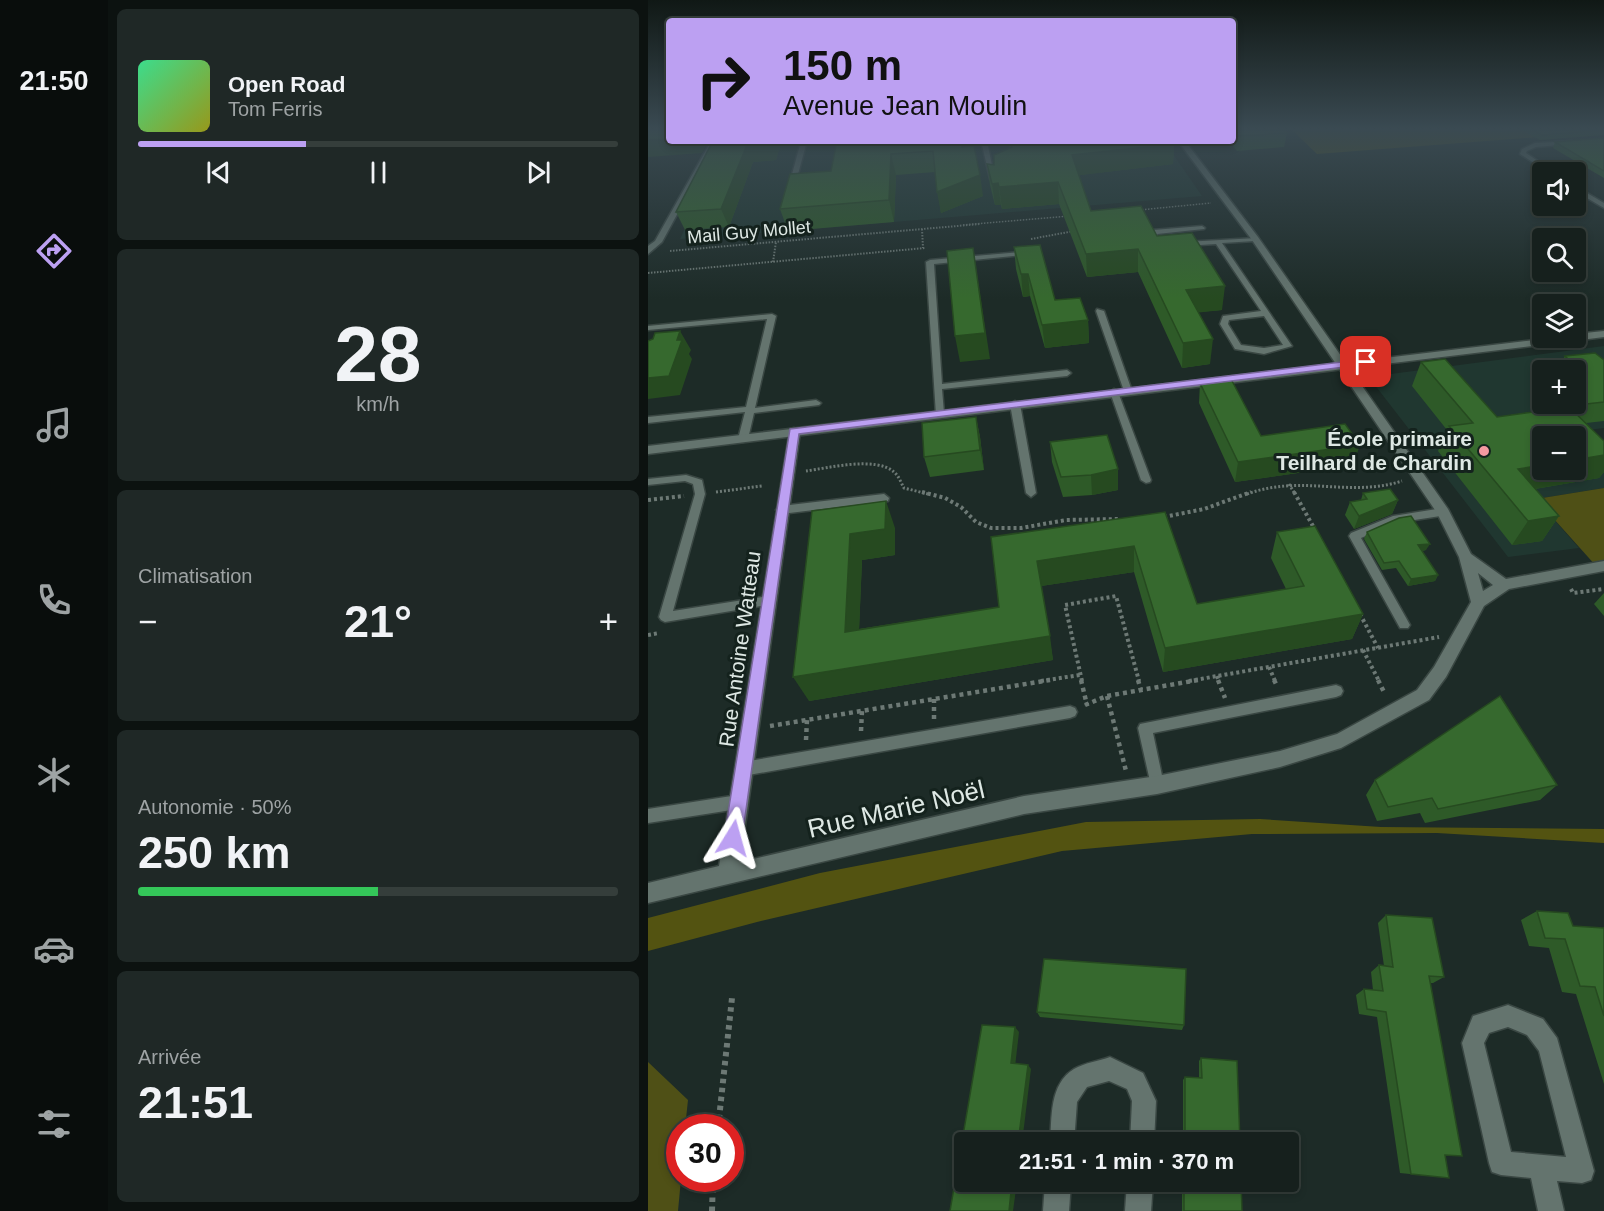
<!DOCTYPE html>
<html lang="fr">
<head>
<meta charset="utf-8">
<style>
	body { margin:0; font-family:Helvetica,sans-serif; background:#1f2826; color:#f1f3f6; height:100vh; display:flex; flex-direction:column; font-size:22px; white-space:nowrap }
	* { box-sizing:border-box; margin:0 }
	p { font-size:20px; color:#9ea3a4 }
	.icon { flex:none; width:33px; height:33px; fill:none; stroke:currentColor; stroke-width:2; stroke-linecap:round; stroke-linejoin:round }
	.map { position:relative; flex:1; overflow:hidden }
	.sheet { display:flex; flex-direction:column; gap:9px; padding:9px; background:#0c1210; width:540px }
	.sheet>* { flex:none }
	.guide { position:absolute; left:18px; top:18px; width:570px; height:126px; border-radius:6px; box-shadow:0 3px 9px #0003,0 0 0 2px #353e3b; background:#bca0f2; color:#111; overflow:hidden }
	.fabs { position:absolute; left:884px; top:162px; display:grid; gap:12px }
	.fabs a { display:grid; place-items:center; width:54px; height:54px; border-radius:6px; background:#16201d; box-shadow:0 3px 9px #0003,0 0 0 2px #353e3b; font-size:30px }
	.speed { position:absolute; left:18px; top:1114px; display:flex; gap:12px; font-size:30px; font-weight:700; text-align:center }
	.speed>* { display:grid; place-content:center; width:78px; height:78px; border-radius:50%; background:#16201d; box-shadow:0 3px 9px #0003,0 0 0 2px #353e3b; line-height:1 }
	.speed .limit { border:9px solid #d22; background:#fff; color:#111 }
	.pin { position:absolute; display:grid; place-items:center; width:51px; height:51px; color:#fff; margin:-26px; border-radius:12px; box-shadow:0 3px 9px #0006 }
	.me { position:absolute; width:66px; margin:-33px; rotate:8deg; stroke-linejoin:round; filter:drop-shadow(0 0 4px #0008) }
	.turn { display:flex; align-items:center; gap:21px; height:126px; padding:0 18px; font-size:27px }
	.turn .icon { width:78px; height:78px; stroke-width:2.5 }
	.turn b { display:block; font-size:42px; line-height:51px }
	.big { font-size:45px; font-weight:800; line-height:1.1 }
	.sheet .card { flex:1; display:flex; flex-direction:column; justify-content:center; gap:9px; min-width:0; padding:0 21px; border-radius:9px; background:#1f2826 }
	.sheet .dial { align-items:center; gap:0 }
	.dial b { font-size:78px; line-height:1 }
	.song { display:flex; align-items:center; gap:18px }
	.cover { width:72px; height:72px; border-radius:9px; background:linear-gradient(135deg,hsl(150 70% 55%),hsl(60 70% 35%)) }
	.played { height:6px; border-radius:3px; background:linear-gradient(90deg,#bca0f2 35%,#353e3b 35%) }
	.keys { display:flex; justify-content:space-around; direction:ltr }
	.heat { display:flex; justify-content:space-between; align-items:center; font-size:33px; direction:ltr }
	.charge { height:9px; border-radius:4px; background:linear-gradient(90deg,#34c759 50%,#353e3b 0) }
	.trip { position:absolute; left:306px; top:1132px; width:345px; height:60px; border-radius:6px; background:#16201d; box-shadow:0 3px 9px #0003,0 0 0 2px #353e3b; font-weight:800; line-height:60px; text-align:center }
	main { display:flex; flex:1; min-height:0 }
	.tabs { display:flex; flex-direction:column; width:108px; justify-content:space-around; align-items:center; background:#090d0c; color:#9ea3a4 }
	.tabs .icon { width:42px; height:42px }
	.tabs .on { color:#bca0f2 }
	.tabs b { font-size:27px; color:#f1f3f6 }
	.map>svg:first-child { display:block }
	.built { fill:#203730; fill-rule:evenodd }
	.green { fill:#4f5016 }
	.forest { fill:#535311 }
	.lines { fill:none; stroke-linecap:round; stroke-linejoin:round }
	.service-casing { stroke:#3a4743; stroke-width:3 }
	.minor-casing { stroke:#3a4743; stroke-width:3 }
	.tertiary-casing { stroke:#3a4743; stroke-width:3 }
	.path-far5 { stroke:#6d7975; stroke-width:1.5; stroke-dasharray:1.5 1.5; stroke-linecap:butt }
	.path-far4 { stroke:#6d7975; stroke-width:2; stroke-dasharray:1.5 1.5; stroke-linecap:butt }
	.path-far3 { stroke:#6d7975; stroke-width:3; stroke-dasharray:2 2; stroke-linecap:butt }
	.path-far2 { stroke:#6d7975; stroke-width:4; stroke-dasharray:3 3; stroke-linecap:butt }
	.path-far1 { stroke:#6d7975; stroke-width:4.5; stroke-dasharray:4 4; stroke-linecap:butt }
	.path { stroke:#6d7975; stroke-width:6; stroke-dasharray:4.5 4.5; stroke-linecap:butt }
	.service { fill:#64746e; fill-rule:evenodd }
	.minor { fill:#64746e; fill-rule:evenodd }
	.tertiary { fill:#64746e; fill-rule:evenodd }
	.wall { fill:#2e5a28 }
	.shaded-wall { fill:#264a20 }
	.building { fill:#36692e; stroke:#264a20; stroke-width:1.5 }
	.route { fill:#bca0f2; stroke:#7a689d; stroke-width:1.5 }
	.poi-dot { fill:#f49aa0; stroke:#14221d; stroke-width:2 }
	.labels { text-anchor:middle; stroke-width:6; stroke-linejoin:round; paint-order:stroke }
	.far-street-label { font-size:18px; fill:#dee8e4; stroke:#14221d }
	.poi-label { font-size:21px; font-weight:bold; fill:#dee8e4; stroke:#14221d; text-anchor:end }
	.street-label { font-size:21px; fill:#dee8e4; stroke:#14221d }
	.near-street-label { font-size:26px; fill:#dee8e4; stroke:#14221d }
</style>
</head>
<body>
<main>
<nav class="tabs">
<b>21:50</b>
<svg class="icon on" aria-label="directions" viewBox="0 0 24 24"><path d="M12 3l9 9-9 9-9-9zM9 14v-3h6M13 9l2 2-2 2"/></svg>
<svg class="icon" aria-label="music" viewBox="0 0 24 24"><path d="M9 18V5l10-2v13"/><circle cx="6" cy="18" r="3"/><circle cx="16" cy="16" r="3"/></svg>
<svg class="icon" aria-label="phone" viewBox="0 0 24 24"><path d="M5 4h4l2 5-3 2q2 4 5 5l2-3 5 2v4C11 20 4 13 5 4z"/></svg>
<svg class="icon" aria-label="climate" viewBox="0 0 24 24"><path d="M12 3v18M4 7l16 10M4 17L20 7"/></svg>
<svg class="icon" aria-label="car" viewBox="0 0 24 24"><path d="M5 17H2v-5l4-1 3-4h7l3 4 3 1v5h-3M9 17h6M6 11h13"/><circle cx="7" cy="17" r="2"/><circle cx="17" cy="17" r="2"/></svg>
<svg class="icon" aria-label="filters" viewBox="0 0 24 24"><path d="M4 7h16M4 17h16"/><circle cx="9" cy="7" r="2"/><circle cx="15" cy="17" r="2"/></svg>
</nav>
<section class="sheet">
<div class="card">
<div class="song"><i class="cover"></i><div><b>Open Road</b><p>Tom Ferris</p></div></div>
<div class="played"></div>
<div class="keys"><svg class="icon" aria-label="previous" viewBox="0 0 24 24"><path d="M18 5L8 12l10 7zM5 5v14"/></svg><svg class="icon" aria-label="pause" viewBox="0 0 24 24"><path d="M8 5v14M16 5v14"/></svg><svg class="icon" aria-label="next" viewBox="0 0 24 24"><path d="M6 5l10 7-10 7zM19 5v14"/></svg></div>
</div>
<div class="card dial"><b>28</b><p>km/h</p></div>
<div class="card"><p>Climatisation</p>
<div class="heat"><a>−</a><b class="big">21°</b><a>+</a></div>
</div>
<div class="card"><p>Autonomie · 50%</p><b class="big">250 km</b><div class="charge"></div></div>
<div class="card"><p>Arrivée</p><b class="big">21:51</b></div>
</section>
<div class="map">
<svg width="956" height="1211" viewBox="0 0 956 1211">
	<rect width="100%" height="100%" fill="#1d2b27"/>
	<g class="built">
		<polygon points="128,141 516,141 554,196 139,231 143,216 138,231 32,239 77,144"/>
		<path d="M956,346v82l-32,4 32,33v23l-68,11 43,49 -71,9 -134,-173 9,-9zM894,370h33v34h-33zM894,436h33v34h-33z"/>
	</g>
	<g class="green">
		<polygon points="644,130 886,130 904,136 669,154"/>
		<polygon points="956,488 956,566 949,567 888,499"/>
		<polygon points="0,1062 40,1100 37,1128 32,1128 33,1179 30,1211 0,1211"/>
	</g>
	<polygon class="forest" points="612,819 733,827 956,829 956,843 789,833 604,834 414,851 109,922 0,951 0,918 172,873 438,822"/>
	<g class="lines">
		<g class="service-casing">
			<g id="service">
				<polygon points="153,141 159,141 146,189 143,191 140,189"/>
				<polygon points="333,141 339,141 347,180 342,179"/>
				<polygon points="924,141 922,144 888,147 879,151 878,153 906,172 900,172 872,154 874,149 887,143"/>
				<polygon points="927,186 956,203 956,208 927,191"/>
				<polygon points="554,226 557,228 556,229 509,234 514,243 511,245 509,244 502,232 505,230"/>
				<path d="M609,238v2l-2,1 -33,2 70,103 -28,8 -29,-5 -15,-25 3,-8 38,-5 -45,-67 -32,2 -3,-2 3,-2zM616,316l19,29 -19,3 -23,-3 -13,-21 1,-4z"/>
				<polygon points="383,251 385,252 385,254 286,264 294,384 419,370 423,373 419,376 294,389 296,413 294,415 288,415 278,262 282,260"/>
				<polygon points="449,309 456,311 484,391 483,393 480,394 476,391 448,311"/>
				<polygon points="124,314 128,316 107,408 168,400 173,403 171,405 106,413 100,439 95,442 90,439 97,412 0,423 0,417 98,407 119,319 0,330 0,326"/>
				<polygon points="466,389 470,392 503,480 502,482 498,483 493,480 462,392"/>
				<polygon points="367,401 372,404 388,493 383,497 378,493 362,404"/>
				<polygon points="38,475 54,480 57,494 25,611 121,596 125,598 127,601 125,604 17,622 13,620 11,617 47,494 45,484 37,481 0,485 0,479"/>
				<polygon points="236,494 241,498 240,501 133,514 128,510 133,506"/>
				<polygon points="795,508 800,512 799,515 747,523 713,538 762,625 760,628 752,628 701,536 703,533 745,516"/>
				<polygon points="688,685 693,687 695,691 693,695 688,697 505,733 516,785 514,790 509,792 504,790 490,728 492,724"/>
				<polygon points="422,706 427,708 429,712 427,716 422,718 95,776 90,774 88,769 90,764 95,762"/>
				<polygon points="90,795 95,797 97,802 95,807 90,809 0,823 0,809"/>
			</g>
		</g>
		<g class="minor-casing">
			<g id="minor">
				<polygon points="63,141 69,141 14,242 0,254 0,246 7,241"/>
				<path d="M530,141h7l73,96 190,272 23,45 35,25 98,-18v10l-95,18 -25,17 -38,71 -17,23 -88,48 -61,19 -123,27 -133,20 -376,89v-20l71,-17 71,-437 4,-1 6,4 -60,430 284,-66 133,-20 123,-25 57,-17 80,-44 17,-23 37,-65 -12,-45 -22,-44 -185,-273zM830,573l15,12 -10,6z"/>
				<path d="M860,1005l35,14 14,19 37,133 -3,9 -9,3 -25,-2 7,30h-26l-7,-33 -30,-3 -9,-3 -3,-9 -27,-120 11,-27zM860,1027l19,8 12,16 27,106 -55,-5 -27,-109 5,-10z"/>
				<path d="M462,1057l33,16 13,28 -2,42h-24l2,-42 -5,-12 -18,-8 -22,6 -10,15 -3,41h-24c2,-25 -1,-59 24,-74 10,-6 25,-8 36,-12z"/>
				<polygon points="397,1182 423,1182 421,1211 395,1211"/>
				<polygon points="479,1182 505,1182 503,1211 477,1211"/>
			</g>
		</g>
		<g class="tertiary-casing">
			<polygon id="tertiary" points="956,331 956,337 925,341 0,454 0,446 904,338 927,338 927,334"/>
		</g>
		<g class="path-far5">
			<polyline points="491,210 563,203"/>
			<polyline points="315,225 421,216"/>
		</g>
		<g class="path-far4">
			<polyline points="274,229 275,248"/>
			<polyline points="383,239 426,231"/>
			<polyline points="22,251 332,224"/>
			<polyline points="125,262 128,242"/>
			<polyline points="0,273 277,248"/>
		</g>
		<g class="path-far3">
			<path d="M158,471c22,-3 70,-15 88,1 5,4 7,11 10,16l24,6"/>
			<polyline points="641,484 647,494"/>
			<polyline points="68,492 114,486"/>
			<path d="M599,494c55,-20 102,4 155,-13"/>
		</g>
		<g class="path-far2">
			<polyline points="274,492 297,498 313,507 328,522 343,528 373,528 418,520 472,519"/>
			<polyline points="646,492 666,528"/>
			<polyline points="0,500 36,496"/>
			<polyline points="516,517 556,509 603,492"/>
			<polyline points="923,589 925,593 956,589"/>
			<polyline points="712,614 730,648"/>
			<polyline points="0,635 11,633"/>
			<polyline points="715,650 731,681"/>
			<polyline points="621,667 627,681"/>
			<polyline points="569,676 571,681"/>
			<polyline points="393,681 432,675"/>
			<polyline points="434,681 417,605 468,596 491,681"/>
			<polyline points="541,681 791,637"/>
		</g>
		<g class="path-far1">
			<polyline points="433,680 439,705"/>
			<polyline points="490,680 493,690"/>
			<polyline points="570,680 577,698"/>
			<polyline points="626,680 629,686"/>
			<polyline points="730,680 737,694"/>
			<polyline points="459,696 478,771"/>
			<polyline points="286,699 286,719"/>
			<polyline points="437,705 459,696 550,680"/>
			<polyline points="122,726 402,680"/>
			<polyline points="213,731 214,711"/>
			<polyline points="158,740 159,720"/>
		</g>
		<g class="path">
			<polyline points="70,1128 84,998"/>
			<polyline points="64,1211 65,1179"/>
		</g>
		<use href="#service" class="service"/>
		<use href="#minor" class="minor"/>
		<use href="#tertiary" class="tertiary"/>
	</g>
	<g class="wall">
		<polygon points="585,130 639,133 636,147 589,151 581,141 585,141"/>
		<polygon points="873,130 956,130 956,135 892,140"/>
		<polygon points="956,138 956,178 905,148 907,142"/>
		<polygon points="61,141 151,141 150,142 133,143 128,160 105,162 81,227 37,230 28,212 62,145"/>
		<polygon points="189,141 314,147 335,196 293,213 287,172 248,175 246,222 140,231 132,209 183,171"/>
		<polygon points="360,141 524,141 526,144 525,164 431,175 443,211 509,236 574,310 550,312 562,364 534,368 490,272 439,277 411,204 354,209 353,205 347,205 342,185 339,164 346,165 361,148"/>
		<polygon points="366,247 407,300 440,320 441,343 397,348 382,296 375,297 368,269"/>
		<polygon points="917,356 956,360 956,421 938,423 956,441 956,472 951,478 887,489 911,516 894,541 864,545 790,451 799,430 764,386 773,362 849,417 910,408 909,407 911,404 927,404 927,370 909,370"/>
		<polygon points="552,383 613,436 705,465 587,482 551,403"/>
		<polygon points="328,417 332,437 336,470 282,477 276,457"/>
		<polygon points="402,442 470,469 470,490 444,495 415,497 404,462"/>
		<polygon points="715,493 750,500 744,514 706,529 697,515 702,502 713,500"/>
		<polygon points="164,511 247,528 247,555 214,560 211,629 351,607 517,512 549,604 638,589 623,558 629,532 715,614 704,639 515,672 486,572 393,586 405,660 161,701"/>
		<polygon points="719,532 778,550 774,551 790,575 787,581 760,586 748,568 734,570 716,539"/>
		<polygon points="956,593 956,616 946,604"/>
		<polygon points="727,780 909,785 892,800 777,823 772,813 729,821 718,795"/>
		<polygon points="889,911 925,926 956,928 956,1084 928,994 914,992 901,948 881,946 873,920"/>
		<polygon points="738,915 796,977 785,983 782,983 814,1156 797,1156 801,1178 752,1173 729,1017 711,1014 708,995 716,989 725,990 723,972 731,965 736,966 730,923"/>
		<polygon points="389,1012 536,1025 534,1030 392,1017"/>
		<polygon points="553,1058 592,1143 535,1143 535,1080 537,1077 551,1078 551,1061"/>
		<polygon points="534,1182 593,1182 594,1211 534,1211"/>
	</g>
	<g class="shaded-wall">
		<polygon points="21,139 21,141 60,141 54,153 0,157 0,140"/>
		<polygon points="123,141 133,141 133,143 128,160 105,162 81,227 73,209 99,145"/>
		<polygon points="526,144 525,164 425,176 424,155"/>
		<polygon points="243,154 248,175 246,222 241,200"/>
		<polygon points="332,175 335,196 293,213 289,192"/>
		<polygon points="410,182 411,204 354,209 351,187"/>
		<polygon points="350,183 353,205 347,205 344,184"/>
		<polygon points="325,248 342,359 312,362 307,336"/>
		<polygon points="490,249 490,272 439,277 438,254"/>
		<polygon points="373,274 380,274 382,296 375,297"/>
		<polygon points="577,286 574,310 537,314 538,290"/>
		<polygon points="440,320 441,343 397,348 394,325"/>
		<polygon points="32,331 43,350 41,354 44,359 32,395 0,399 0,378 29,340"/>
		<polygon points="565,339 562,364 534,368 535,343"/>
		<polygon points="328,417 332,437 336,470 332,450"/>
		<polygon points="712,445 705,465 587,482 590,462"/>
		<polygon points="956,455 956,472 951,478 856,494 870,469 894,465 894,470 927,470 927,460"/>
		<polygon points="470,469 470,490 444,495 443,475"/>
		<polygon points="750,500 744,514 706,529 711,516"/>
		<polygon points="238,501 247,528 247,555 214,560 210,656 197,632 202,534"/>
		<polygon points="911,516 894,541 864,545 880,521"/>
		<polygon points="782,544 778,550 767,552 770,545"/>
		<polygon points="486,546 486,572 393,586 389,561"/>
		<polygon points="790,575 787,581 760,586 763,579"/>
		<polygon points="715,614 704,639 515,672 517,648"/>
		<polygon points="402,636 405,660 161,701 145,677"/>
		<polygon points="367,1027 371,1032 367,1067 363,1063"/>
		<polygon points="380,1065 383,1069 374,1143 370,1143"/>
		<polygon points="364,1182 369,1182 365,1211 361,1211"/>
	</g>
	<g class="building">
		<polygon points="0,130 21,130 21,139 0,140"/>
		<polygon points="585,130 636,130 639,133 590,136"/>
		<polygon points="884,130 956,130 894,135"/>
		<polygon points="956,138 956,171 907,142"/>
		<polygon points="65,141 123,141 122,144 99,145 73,209 28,212"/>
		<polygon points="189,141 313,141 314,147 326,146 332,175 289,192 285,151 243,154 241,200 132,209 142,174 183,171"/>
		<polygon points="362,141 524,141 526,144 424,155 443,211 493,206 509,236 544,233 577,286 538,290 565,339 535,343 490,249 438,254 410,182 351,187 350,183 344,184 339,164 346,165 346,155 364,147"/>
		<polygon points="392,245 407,300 432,298 440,320 394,325 380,274 373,274 366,247"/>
		<polygon points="325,248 337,333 307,336 299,251"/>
		<polygon points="32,331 29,340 34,340 21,376 0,378 0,341 5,339 7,333"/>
		<polygon points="947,353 956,360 956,402 938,404 927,393 927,386 933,385 927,379 927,370 925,370 931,370 917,356"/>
		<polygon points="797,359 849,417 921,407 956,441 956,455 927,460 927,436 894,436 894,465 870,469 911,516 880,521 801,426 825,423 773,362"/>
		<polygon points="583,379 613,436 697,424 712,445 590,462 552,383"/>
		<polygon points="328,417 332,450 276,457 274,423"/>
		<polygon points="459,435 470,469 443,475 413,477 402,442"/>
		<polygon points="742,489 750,500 711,516 702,502 719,499 715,493"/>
		<polygon points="238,501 237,529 202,534 197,632 351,607 343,537 517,512 549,604 656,586 629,532 667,526 715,614 517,648 486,546 389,561 402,636 145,677 164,511"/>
		<polygon points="763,516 782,544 770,545 790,575 763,579 751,561 736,563 719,532 751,518"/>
		<polygon points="852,696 909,785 790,809 784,798 740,807 727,780"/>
		<polygon points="889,911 920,913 925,926 956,928 956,1016 947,987 932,986 917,939 897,938"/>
		<polygon points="738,915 784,918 796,977 781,976 814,1156 797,1155 801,1178 763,1174 738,1012 719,1009 716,989 735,991 731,965 745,967"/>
		<polygon points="396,959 538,969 536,1025 389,1012"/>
		<polygon points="334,1025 367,1027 363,1063 380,1065 370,1143 316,1143 316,1182 364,1182 361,1211 302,1211"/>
		<polygon points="553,1058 589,1061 592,1143 537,1143 537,1077 554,1078"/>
		<polygon points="536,1182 593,1182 594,1211 536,1211"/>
	</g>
	<linearGradient id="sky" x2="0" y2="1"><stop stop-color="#101815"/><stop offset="0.43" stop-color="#3a4a52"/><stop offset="1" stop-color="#3a4a52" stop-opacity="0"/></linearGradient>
	<rect width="956" height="299" fill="url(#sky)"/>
	<polygon class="route" points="718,359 721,360 721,364 151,434 94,838 91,844 85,847 79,844 76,838 142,429"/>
	<circle class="poi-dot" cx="836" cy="451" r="6"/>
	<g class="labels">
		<g class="far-street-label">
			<text transform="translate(101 232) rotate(-5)" y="6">Mail Guy Mollet</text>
		</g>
		<g class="poi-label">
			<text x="824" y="446">École primaire<tspan x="824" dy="24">Teilhard de Chardin</tspan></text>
		</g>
		<g class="street-label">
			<text transform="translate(92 649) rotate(-82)" y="7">Rue Antoine Watteau</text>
		</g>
		<g class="near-street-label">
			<text transform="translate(248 809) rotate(-13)" y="9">Rue Marie Noël</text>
		</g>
	</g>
</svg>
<div class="fabs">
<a><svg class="icon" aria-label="sound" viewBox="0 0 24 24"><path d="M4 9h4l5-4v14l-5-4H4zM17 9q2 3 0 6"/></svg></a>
<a><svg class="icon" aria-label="search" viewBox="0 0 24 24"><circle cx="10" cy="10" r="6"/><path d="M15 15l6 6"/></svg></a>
<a><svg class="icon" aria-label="layers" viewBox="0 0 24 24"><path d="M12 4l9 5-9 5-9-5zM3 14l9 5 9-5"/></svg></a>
<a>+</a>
<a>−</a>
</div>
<div class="speed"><div class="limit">30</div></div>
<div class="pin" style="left:718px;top:362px;background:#d93025"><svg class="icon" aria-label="arrive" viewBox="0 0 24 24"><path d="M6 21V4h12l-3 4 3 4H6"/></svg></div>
<svg class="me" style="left:85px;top:838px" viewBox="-20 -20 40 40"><path d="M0-17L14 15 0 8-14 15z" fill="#bca0f2" stroke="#fff" stroke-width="4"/></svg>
<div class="trip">21:51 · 1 min · 370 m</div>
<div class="guide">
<div class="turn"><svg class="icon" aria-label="right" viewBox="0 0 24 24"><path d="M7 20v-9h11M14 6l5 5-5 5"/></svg><div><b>150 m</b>Avenue Jean Moulin</div></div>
</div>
</div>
</main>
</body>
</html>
